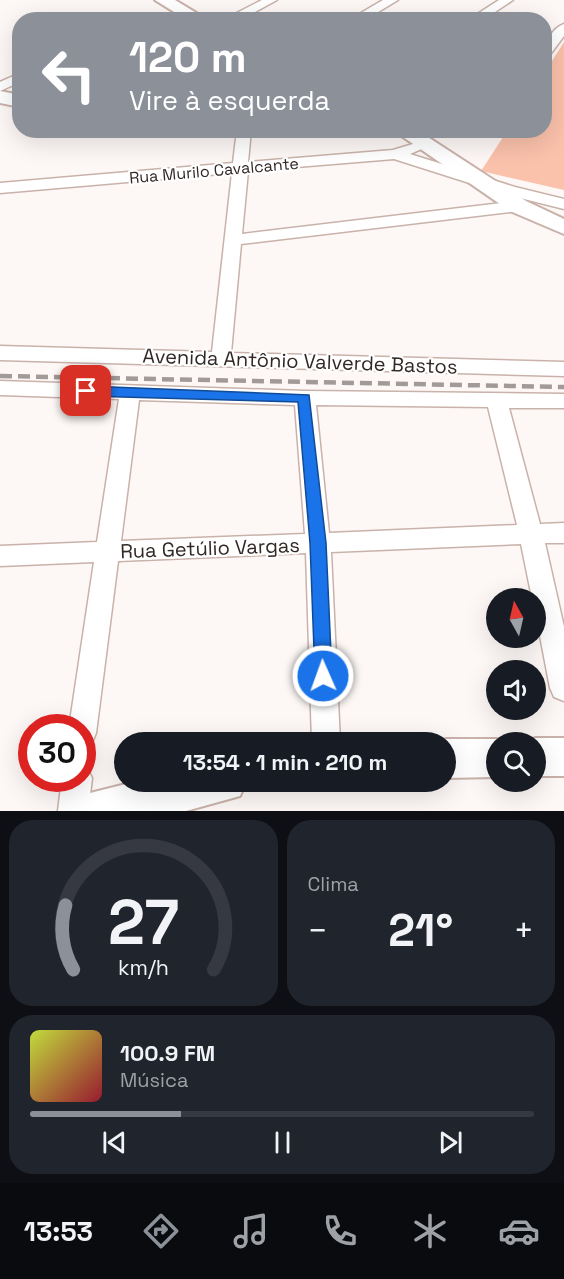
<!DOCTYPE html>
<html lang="pt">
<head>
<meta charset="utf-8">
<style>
	body { margin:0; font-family:"Space Grotesk",sans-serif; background:#20242c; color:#f1f3f6; height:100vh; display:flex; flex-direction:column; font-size:22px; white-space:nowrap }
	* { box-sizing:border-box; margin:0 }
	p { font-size:20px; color:#9ea1a6 }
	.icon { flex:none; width:33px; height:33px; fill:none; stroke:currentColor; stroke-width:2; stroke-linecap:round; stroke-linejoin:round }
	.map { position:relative; height:811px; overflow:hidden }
	.details { display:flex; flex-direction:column; gap:9px; padding:9px; background:#0d0f14; flex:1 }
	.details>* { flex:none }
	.hud { position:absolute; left:12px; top:12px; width:540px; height:126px; border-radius:24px; box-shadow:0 6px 24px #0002; background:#8c9099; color:#fff; overflow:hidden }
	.needle { width:39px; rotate:352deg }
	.fabs { position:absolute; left:486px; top:588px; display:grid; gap:12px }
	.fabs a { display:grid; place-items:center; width:60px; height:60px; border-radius:50%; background:#171b24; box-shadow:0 6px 24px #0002; font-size:30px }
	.speed { position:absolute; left:18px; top:714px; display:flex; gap:12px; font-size:30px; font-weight:700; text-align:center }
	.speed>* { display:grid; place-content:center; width:78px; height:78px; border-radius:50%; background:#171b24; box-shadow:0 6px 24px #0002; line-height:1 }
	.speed .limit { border:9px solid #d22; background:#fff; color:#111 }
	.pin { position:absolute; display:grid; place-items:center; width:51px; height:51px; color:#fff; margin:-26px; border-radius:12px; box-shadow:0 3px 9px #0006 }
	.me { position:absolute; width:66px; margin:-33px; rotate:358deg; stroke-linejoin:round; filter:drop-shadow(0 0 4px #0008) }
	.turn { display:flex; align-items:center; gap:21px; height:126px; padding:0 18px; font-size:27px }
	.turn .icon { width:78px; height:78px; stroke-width:2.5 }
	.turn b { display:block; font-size:42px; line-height:51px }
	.big { font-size:45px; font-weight:800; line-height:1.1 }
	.details .card { flex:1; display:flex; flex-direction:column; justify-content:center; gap:9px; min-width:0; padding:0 21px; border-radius:24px; background:#20242c }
	.details .dial { align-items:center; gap:0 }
	.dial svg { height:156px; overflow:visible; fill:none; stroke:#363941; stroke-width:7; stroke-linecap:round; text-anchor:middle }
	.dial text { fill:#f1f3f6; stroke:none }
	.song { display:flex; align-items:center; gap:18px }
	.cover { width:72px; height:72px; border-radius:9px; background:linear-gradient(135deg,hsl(70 70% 55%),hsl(350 70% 35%)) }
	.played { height:6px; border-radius:3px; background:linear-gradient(90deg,#8c9099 30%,#363941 30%) }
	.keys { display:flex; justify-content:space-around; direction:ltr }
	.heat { display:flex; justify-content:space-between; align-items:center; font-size:33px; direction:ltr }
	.details .tiles { flex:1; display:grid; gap:9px; grid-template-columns:1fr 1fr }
	.card:last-child { grid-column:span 2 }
	.trip { position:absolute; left:114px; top:732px; width:342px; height:60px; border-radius:30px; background:#171b24; box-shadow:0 6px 24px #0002; font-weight:800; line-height:60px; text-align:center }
	.dock { display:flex; height:96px; justify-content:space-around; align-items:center; background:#090b0e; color:#9ea1a6 }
	.dock .icon { width:42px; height:42px }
	.dock .current { color:#8c9099 }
	.dock b { font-size:27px; color:#f1f3f6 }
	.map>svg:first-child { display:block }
	.green { fill:#fac1ab }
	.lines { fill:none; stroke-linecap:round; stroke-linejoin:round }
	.street-casing { stroke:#c9b2aa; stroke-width:3 }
	.secondary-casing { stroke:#c9b2aa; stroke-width:4 }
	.street { fill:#fff; fill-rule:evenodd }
	.secondary { fill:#fff; fill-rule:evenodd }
	.rail { stroke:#a19a98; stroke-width:4.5; stroke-dasharray:12 6; stroke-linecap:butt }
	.route { fill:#1a73e8; stroke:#114b97; stroke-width:1.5 }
	.labels { text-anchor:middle; stroke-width:4.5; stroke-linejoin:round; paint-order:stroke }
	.far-street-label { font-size:16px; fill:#312825; stroke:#fff }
	.street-label { font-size:20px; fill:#312825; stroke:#fff }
</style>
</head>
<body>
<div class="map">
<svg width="564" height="811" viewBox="0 0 564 811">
	<rect width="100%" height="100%" fill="#fdf8f6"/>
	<polygon class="green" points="564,42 564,190 481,171 507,131 544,130 545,72"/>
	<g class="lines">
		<g class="street-casing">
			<g id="street">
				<polygon points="262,0 277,0 240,20 223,20"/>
				<polygon points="383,0 398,0 365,20 349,20"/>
				<polygon points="499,0 513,0 483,20 468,20"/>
				<polygon points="189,10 195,14 193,17 164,20"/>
				<path d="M564,24v12l-15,20 -5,1c0,-13 7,-28 20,-33z"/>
				<polygon points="20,73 20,82 0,91 0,82"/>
				<polygon points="237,130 251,130 248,162 393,150 426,140 433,144 410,154 515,187 564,199 564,209 504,194 394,159 248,171 242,234 518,201 526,206 518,211 241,244 231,353 564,362 564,376 0,360 0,346 212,352 232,173 0,193 0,183 233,163"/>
				<path d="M0,381l305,10 259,3v14h-55l31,116 24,-1v20h-19l19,84v74l-10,-4 -4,-9 -14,-73v-17h-4l-11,-54 -190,8 9,190h-28l-6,-189 -188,8 -22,172 -4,10 -10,4v-19h-13l25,-166 -94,4v-20l97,-4 22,-143 -119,-4zM139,400l156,5 10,129 -184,7zM316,405l172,2 29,118 -188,8z"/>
				<polygon points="82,765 87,768 92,778 88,811 58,811 62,778 82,778"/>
			</g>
		</g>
		<g class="secondary-casing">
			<g id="secondary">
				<polygon points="155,0 175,0 208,20 187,20"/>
				<polygon points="0,91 20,95 20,107 0,103"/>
				<polygon points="393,130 417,130 526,201 564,219 564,234 510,211"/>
				<polygon points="536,738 564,738 564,776 536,776 536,742 524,742"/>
				<polygon points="446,739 496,739 506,742 496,742 496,777 446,778 446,742 439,742"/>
				<polygon points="134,782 246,782 240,796 186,811 72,811 78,796"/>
			</g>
		</g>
		<use href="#street" class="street"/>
		<use href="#secondary" class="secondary"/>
		<polyline class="rail" points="0,376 564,387"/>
	</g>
	<polygon class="route" points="86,386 309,395 326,543 332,676 330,682 323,684 317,682 315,676 310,543 298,402 86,396 80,391"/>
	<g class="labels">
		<g class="far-street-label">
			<text transform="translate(214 170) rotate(-5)" y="6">Rua Murilo Cavalcante</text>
		</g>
		<g class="street-label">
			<text transform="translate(300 361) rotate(2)" y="7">Avenida Antônio Valverde Bastos</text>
			<text transform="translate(210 548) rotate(-2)" y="7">Rua Getúlio Vargas</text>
		</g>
	</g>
</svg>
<div class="fabs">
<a><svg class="needle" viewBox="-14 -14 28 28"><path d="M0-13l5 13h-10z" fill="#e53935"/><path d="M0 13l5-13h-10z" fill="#9ea1a6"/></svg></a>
<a><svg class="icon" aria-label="sound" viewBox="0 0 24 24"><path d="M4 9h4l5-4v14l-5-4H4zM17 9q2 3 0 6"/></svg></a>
<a><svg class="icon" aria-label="search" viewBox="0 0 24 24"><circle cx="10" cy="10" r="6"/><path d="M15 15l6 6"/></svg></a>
</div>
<div class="speed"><div class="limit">30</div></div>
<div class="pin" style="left:86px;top:391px;background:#d93025"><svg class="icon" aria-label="arrive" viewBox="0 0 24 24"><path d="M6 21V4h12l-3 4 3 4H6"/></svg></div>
<svg class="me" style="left:323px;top:676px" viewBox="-20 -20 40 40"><circle r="17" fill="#1a73e8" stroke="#fff" stroke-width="3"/><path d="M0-11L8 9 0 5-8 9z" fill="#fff"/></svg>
<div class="trip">13:54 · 1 min · 210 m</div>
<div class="hud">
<div class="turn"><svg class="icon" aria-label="left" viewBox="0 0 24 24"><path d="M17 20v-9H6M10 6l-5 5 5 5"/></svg><div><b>120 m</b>Vire à esquerda</div></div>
</div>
</div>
<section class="details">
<div class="tiles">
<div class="card dial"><svg viewBox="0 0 100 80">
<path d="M14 69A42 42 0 1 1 86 69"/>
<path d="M14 69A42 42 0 0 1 10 36" stroke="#8c9099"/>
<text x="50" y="56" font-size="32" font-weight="700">27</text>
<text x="50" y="72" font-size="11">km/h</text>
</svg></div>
<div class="card"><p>Clima</p>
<div class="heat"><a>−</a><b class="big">21°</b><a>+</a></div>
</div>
<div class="card">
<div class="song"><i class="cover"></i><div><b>100.9 FM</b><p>Música</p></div></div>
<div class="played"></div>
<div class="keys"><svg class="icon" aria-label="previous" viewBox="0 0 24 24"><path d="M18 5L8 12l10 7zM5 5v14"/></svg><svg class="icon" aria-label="pause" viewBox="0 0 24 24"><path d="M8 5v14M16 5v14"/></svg><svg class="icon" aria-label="next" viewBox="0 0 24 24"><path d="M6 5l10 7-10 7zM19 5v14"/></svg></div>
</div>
</div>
</section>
<nav class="dock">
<b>13:53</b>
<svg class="icon current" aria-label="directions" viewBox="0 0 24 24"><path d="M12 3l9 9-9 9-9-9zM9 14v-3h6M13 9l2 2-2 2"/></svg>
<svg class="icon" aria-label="music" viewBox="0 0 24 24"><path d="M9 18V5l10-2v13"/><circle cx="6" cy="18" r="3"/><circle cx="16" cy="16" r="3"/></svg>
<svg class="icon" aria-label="phone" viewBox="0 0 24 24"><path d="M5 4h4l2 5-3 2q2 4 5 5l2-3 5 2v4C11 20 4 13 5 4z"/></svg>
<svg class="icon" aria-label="climate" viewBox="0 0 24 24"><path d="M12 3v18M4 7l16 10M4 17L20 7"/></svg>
<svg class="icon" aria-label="car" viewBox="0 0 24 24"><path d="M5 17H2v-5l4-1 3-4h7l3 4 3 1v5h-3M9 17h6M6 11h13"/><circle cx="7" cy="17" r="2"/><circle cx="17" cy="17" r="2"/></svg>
</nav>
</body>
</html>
